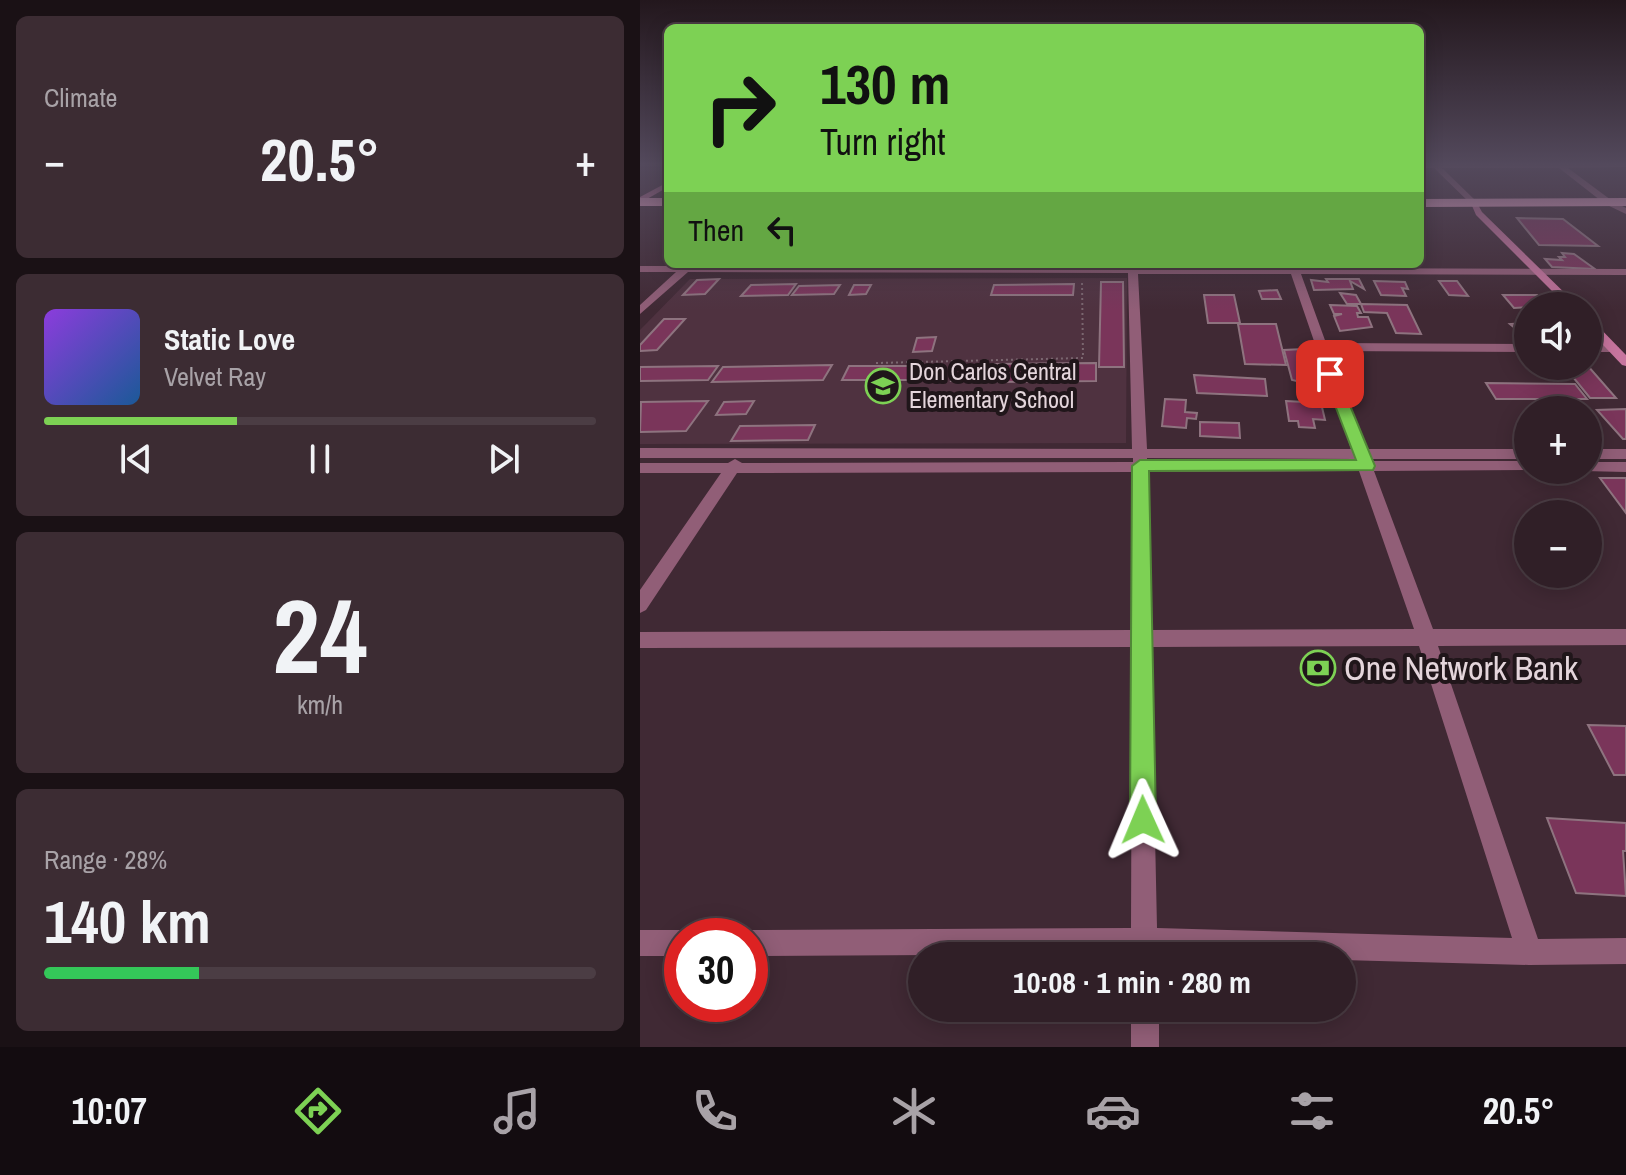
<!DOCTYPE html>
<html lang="en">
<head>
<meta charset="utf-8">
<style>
	body { margin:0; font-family:"Archivo Narrow",sans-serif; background:#3c2c33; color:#f1f3f6; height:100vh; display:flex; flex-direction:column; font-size:30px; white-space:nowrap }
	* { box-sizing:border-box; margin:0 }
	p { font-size:26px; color:#a8a2a7 }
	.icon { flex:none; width:44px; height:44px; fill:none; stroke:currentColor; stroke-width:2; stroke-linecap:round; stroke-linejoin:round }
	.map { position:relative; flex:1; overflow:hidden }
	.panel { display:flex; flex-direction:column; gap:16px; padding:16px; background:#1a1115; width:640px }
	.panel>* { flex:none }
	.hud { position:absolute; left:24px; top:24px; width:760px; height:244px; border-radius:12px; box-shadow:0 4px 20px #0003,0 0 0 2px #4b3d44; background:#7dd154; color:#111; overflow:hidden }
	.buttons { position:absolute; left:874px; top:292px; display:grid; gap:16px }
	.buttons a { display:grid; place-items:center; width:88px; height:88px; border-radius:50%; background:#301f27; box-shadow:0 4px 20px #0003,0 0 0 2px #4b3d44; font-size:40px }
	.speed { position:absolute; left:24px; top:918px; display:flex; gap:16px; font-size:40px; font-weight:700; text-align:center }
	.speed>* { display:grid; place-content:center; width:104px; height:104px; border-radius:50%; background:#301f27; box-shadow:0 4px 20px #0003,0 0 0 2px #4b3d44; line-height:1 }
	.speed .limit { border:12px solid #d22; background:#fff; color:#111 }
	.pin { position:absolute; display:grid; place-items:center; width:68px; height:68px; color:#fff; margin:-34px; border-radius:16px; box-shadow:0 4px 12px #0006 }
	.me { position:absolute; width:88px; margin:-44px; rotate:359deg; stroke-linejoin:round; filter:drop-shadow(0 0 6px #0008) }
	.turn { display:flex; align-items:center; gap:28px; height:168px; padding:0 24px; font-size:36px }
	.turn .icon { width:104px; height:104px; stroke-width:2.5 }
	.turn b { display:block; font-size:56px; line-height:68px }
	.then { display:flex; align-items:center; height:76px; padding:0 24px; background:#0003; gap:16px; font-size:30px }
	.big { font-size:60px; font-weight:700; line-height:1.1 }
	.panel .card { flex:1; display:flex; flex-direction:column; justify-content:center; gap:12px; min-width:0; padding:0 28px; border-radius:12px; background:#3c2c33 }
	.panel .dial { align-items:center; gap:0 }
	.dial b { font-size:104px; line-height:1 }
	.song { display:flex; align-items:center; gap:24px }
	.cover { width:96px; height:96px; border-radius:12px; background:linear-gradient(135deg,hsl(270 70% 55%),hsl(210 70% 35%)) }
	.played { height:8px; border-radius:4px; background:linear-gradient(90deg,#7dd154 35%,#4b3d44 35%) }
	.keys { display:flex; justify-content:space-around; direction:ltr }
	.heat { display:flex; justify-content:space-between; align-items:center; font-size:44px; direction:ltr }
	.charge { height:12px; border-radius:6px; background:linear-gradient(90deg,#34c759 28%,#4b3d44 0) }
	.trip { position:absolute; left:268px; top:942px; width:448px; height:80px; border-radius:40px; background:#301f27; box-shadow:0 4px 20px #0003,0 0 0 2px #4b3d44; font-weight:700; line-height:80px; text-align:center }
	.tabs { display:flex; height:128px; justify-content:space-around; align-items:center; background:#130c10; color:#a8a2a7 }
	.tabs .icon { width:56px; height:56px }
	.tabs .on { color:#7dd154 }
	.tabs b { font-size:36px; color:#f1f3f6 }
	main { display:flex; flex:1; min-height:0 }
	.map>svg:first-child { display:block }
	.built { fill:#4f3240 }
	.building { fill:#7a355a; stroke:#8e737f; stroke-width:2 }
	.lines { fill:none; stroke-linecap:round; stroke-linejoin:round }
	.path { stroke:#7b6770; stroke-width:2; stroke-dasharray:2 3; stroke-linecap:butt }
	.street { fill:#915e77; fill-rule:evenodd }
	.secondary { fill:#c7759e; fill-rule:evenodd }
	.highway { fill:#f9acd1; fill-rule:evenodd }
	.route { fill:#7dd154; stroke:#518837; stroke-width:2 }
	.labels { text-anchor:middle; stroke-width:8; stroke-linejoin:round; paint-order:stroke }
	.far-poi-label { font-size:24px; fill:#e4d5db; stroke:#20161a; text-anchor:start }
	.near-poi-label { font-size:34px; fill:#e4d5db; stroke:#20161a; text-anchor:start }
</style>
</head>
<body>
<main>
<section class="panel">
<div class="card"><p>Climate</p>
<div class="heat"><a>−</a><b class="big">20.5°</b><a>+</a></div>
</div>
<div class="card">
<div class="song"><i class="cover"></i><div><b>Static Love</b><p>Velvet Ray</p></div></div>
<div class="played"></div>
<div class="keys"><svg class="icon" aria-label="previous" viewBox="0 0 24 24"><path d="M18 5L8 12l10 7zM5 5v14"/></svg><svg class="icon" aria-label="pause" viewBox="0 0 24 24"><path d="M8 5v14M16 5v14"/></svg><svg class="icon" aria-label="next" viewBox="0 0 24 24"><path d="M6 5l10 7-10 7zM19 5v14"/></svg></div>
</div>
<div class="card dial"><b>24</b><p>km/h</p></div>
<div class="card"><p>Range · 28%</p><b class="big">140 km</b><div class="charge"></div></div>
</section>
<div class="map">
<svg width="986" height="1047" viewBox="0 0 986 1047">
	<rect width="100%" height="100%" fill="#402934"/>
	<polygon class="built" points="487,278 486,443 0,444 0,330 50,279"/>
	<g class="building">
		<polygon points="877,218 923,219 958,246 899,245"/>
		<polygon points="922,253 934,254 955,269 912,267 905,259 922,260 919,257 925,257"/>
		<polygon points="79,279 65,294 43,295 57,280"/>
		<polygon points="686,279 719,279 724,289 710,281 713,289 674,290 671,280 688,282"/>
		<polygon points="734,281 765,282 768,289 762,288 766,296 741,295"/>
		<polygon points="799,281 817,281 828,296 809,295"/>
		<polygon points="461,282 483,282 484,367 459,367"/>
		<polygon points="156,284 148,295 101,296 111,285"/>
		<polygon points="434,284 433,295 351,295 354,285"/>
		<polygon points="200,285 194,294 152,295 159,286"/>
		<polygon points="214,285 231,285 226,294 209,295"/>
		<polygon points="637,290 641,299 622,299 619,291"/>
		<polygon points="700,293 716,295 721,304 707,304"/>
		<polygon points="564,295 594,295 600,323 568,323"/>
		<polygon points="863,295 897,295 907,306 874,308"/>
		<polygon points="721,304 767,305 781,334 756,333 747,313 724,312"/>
		<polygon points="690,305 717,306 721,313 717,313 718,317 728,317 732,327 700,331 694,316 702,314 694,314"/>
		<polygon points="24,319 45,319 17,350 0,351 0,345"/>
		<polygon points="885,323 888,327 887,338 870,324"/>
		<polygon points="598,324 636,324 646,365 605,364"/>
		<polygon points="296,337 292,351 273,352 277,338"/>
		<polygon points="664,349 673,381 661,382 652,380 644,350"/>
		<polygon points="456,363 456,381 351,382 355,364"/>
		<polygon points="192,365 183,380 72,382 83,367"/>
		<polygon points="78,366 68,380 0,381 0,367"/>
		<polygon points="209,366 302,366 297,380 202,380"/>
		<polygon points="351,366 348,380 311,381 315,367"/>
		<polygon points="924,366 948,366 976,398 950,398"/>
		<polygon points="554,375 625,379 627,396 557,393"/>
		<polygon points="846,383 935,384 947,399 856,399"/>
		<polygon points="525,399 546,400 545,412 557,413 556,419 547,418 546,428 522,426"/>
		<polygon points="68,401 46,431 0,432 1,402"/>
		<polygon points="114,401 106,414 76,415 84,402"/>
		<polygon points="646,401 681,403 685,420 673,419 675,428 659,427 658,421 649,421"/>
		<polygon points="986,409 986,439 983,439 957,410"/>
		<polygon points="560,422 599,423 600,438 560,436"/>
		<polygon points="175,425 168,440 91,441 100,426"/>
		<polygon points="960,478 986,478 986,513"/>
		<polygon points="948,725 986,726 986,775 974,775"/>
		<polygon points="907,818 986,823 986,851 983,851 986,896 936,893"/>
	</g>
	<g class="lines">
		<polyline class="path" points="236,363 443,358 442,281"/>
		<g class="street">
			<polygon points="986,163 986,167 928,168 971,200 986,208 986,214 965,204 919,168 802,168 836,201 837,203 833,206 794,168 780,168 780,164 789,163"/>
			<path d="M45,264l9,2 434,1v-3h10v4h150l-1,-4h10l1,4 328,1v6l-325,-1 25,69 202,1v8l-199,-1 37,98h162v10h-159l1,2h158v9h4l-158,1 59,158h193v16l-188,1 100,293 88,-1v26l-97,1 -187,-5v-4h-211v-2l-381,2v-20h-10l10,-6 381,-2 1,-281 -492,1v-16l492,-2 1,-158 -396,1 -91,137 -6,3v-23l81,-117h-81v-10h88l7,-4 7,4 391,-1v-4h-493v-10l492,1 -4,-176 -440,-1 -48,42v-9l36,-33h-36v-6h43zM498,274h153l24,70 -2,3 4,3 34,99h-204zM507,458l208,1 1,2 -209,1zM719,471l55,158 -263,1 -4,-158zM779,646l93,292 -355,-10 -6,-281z"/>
			<polygon points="948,344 973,344 979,348 973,352 948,352"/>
			<rect x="948" y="449" width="38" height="10"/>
			<polygon points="948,462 986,462 986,472 943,471 948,470"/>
			<polygon points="0,930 42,930 52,936 42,936 42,956 0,956"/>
			<rect x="491" y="1008" width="28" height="39"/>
		</g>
		<g class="secondary">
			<polygon points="28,182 28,187 0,203 0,197"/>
			<polygon points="830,201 836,201 842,212 938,306 927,306 836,215"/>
			<polygon points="948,319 952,320 986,355 986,366 982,365 948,329"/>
		</g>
		<g class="highway">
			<rect x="0" y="198" width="28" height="8"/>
			<polygon points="986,198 986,206 780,207 780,199"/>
		</g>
	</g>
	<linearGradient id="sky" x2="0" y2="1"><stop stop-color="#23171d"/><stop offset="0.53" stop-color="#53495c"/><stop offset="1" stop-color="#53495c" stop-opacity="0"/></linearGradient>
	<rect width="986" height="310" fill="url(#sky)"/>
	<polygon class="route" points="690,370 697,374 735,466 733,470 509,471 516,820 512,829 503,833 493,829 490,820 492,466 500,460 716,460 683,374"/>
	<defs>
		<g id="school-ring" transform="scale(1.8)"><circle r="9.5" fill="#20161a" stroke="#7dd154" stroke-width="1.5"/><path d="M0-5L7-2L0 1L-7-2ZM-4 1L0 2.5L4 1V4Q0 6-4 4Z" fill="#7dd154"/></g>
		<g id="bank-ring" transform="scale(1.8)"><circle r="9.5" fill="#20161a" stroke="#7dd154" stroke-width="1.5"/><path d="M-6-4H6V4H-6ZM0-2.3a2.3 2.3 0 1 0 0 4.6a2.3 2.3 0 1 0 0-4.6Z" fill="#7dd154"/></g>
	</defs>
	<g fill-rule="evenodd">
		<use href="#school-ring" x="243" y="386"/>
		<use href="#bank-ring" x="678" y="668"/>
	</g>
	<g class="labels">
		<g class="far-poi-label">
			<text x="269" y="380">Don Carlos Central<tspan x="269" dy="28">Elementary School</tspan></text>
		</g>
		<g class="near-poi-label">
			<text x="704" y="680">One Network Bank</text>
		</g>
	</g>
</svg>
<div class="buttons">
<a><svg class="icon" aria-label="sound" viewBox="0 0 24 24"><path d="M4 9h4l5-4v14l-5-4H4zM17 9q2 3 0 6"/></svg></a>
<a>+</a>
<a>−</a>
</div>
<div class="speed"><div class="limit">30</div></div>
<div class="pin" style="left:690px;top:374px;background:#d93025"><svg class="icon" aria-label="arrive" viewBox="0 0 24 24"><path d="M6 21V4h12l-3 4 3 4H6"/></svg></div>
<svg class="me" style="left:503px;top:820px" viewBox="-20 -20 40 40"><path d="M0-17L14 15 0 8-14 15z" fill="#7dd154" stroke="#fff" stroke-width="4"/></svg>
<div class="trip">10:08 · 1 min · 280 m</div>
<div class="hud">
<div class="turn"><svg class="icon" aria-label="right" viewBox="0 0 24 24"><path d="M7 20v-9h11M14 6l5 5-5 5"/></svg><div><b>130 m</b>Turn right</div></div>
<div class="then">Then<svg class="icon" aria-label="left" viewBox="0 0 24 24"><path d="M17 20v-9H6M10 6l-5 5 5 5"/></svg></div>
</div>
</div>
</main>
<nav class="tabs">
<b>10:07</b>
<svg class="icon on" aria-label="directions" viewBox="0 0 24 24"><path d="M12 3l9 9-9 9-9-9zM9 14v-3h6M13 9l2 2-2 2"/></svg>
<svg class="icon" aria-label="music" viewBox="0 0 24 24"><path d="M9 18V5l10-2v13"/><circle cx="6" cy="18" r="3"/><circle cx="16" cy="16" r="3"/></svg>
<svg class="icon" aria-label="phone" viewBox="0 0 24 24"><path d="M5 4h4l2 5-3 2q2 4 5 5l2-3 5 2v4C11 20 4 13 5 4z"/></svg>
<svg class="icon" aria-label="climate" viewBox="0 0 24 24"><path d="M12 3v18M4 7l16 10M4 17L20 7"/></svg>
<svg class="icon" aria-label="car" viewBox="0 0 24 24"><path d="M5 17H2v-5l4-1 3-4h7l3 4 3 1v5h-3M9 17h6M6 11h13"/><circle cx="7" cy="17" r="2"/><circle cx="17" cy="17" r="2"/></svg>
<svg class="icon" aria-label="filters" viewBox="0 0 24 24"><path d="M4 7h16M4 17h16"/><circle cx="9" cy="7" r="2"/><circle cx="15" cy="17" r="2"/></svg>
<b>20.5°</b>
</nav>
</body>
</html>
